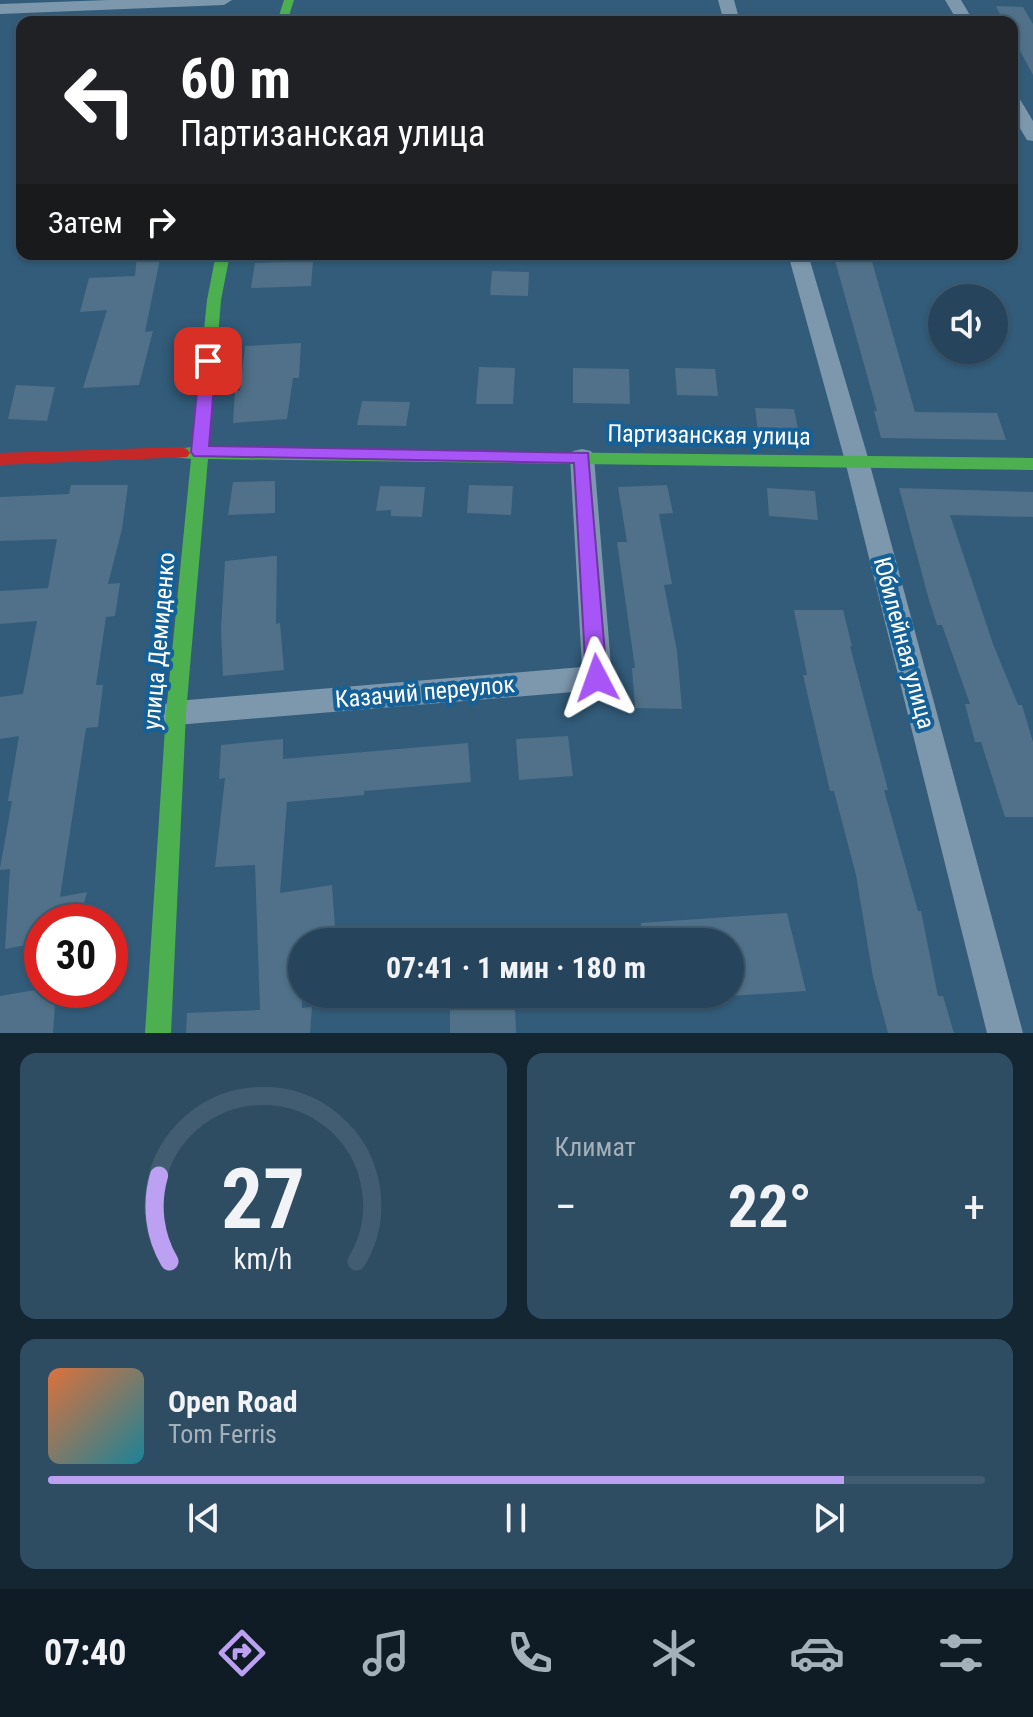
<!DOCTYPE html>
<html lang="ru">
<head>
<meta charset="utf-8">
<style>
	body { margin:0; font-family:"Roboto Condensed",sans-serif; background:#2e4c62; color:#f1f3f6; height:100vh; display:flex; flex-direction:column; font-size:30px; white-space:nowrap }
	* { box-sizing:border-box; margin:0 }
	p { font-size:26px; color:#a4b1bb }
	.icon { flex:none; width:44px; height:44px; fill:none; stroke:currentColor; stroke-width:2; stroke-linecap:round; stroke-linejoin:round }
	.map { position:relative; height:1033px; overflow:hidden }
	.drawer { display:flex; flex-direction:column; gap:20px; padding:20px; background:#152633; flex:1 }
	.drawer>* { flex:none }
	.banner { position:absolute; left:16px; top:16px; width:1002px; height:244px; border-radius:16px; box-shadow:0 2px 6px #0004,0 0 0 2px #425d72; background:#202124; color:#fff; overflow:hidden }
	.tools { position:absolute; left:928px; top:284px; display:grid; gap:16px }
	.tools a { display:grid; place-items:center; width:80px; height:80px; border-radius:50%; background:#26455c; box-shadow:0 2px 6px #0004,0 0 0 2px #425d72; font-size:40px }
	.speed { position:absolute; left:24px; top:904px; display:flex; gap:16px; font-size:40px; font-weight:700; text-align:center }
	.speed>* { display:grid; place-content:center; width:104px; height:104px; border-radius:50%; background:#26455c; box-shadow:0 2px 6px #0004,0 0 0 2px #425d72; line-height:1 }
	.speed .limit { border:12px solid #d22; background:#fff; color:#111 }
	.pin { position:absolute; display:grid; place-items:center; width:68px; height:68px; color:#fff; margin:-34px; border-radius:16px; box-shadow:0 4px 12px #0006 }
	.me { position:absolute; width:88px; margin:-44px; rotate:356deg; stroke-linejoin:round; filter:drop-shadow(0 0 6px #0008) }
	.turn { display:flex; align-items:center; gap:28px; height:168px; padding:0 32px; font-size:36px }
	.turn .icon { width:104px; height:104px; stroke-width:2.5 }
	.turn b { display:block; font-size:56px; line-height:68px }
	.then { display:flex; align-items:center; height:76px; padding:0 32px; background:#0003; gap:16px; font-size:30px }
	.big { font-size:60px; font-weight:700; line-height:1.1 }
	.drawer .tile { flex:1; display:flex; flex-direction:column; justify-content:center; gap:12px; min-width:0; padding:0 28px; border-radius:16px; background:#2e4c62 }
	.drawer .dial { align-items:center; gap:0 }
	.dial svg { height:208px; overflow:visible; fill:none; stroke:#425d72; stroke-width:7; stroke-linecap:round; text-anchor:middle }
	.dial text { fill:#f1f3f6; stroke:none }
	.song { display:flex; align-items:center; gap:24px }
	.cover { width:96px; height:96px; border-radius:12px; background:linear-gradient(135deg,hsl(20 70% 55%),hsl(190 70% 35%)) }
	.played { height:8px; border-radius:4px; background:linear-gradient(90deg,#bca0f2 85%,#425d72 85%) }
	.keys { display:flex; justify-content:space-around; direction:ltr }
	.heat { display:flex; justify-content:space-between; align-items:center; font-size:44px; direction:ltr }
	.drawer .tiles { flex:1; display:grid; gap:20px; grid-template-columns:1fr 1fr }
	.tile:last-child { grid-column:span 2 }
	.trip { position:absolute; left:288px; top:928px; width:456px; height:80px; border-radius:40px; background:#26455c; box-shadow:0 2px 6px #0004,0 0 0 2px #425d72; font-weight:700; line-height:80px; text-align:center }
	.dock { display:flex; height:128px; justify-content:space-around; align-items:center; background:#0f1c25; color:#a4b1bb }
	.dock .icon { width:56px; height:56px }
	.dock .on { color:#bca0f2 }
	.dock b { font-size:36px; color:#f1f3f6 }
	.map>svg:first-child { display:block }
	.building { fill:#507189 }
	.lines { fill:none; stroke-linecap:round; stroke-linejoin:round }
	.street { fill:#7d98ad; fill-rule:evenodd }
	.fast { fill:#4caf50; fill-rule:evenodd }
	.jam { fill:#c62828; fill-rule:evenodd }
	.route { fill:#a855f7; stroke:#6d37a1; stroke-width:2 }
	.labels { text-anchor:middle; stroke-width:8; stroke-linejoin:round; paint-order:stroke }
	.street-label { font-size:24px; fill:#fff; stroke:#156197 }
</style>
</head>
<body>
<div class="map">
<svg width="1033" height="1033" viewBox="0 0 1033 1033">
	<rect width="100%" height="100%" fill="#325c7a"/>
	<g class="building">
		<polygon points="996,6 1023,7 1033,24 1033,75 1012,36 1012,22 1004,22"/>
		<polygon points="137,254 161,254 145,332 153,331 139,385 83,388 107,310 80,312 89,278 135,276"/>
		<polygon points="834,257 871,258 915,412 997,413 1006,440 881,438 874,411 877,411"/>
		<polygon points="313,261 311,286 251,288 255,263"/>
		<polygon points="492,271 529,272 528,296 490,295"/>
		<polygon points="301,343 299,378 293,378 287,419 233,423 235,391 240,391 245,346"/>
		<polygon points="479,367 515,368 513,404 476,404"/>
		<polygon points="573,368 629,369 630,404 573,403"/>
		<polygon points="675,368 715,369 718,396 677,395"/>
		<polygon points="16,385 55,387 47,421 8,419"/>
		<polygon points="362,401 410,402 406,426 357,425"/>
		<polygon points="755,408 794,409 799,433 758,432"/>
		<polygon points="275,481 275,513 228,515 233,482"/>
		<polygon points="71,485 128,485 122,529 108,584 120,583 115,616 106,617 96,685 103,685 98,727 86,728 60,897 87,892 79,922 42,922 42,942 5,949 10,869 0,870 0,868 12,801 8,801 19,736 0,739 0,697 23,694 37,621 0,624 0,591 48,588 57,539 0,541 0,497 69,494"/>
		<polygon points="469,485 513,486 511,515 467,513"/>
		<polygon points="667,485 673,513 659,514 672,584 664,585 677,651 682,709 635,708 632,668 635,668 617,542 627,542 618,487"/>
		<polygon points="380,486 425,487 422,517 391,516 391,510 376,511"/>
		<polygon points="767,488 815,491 818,520 769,516"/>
		<polygon points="899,488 1033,492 1033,517 950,515 993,644 1018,705 1022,705 1033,742 1033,817 1005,817 981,742 975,742 965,704 970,704 942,625 937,625 929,600"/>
		<polygon points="273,556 277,556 276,624 280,623 284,670 223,676 221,629 225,561"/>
		<polygon points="794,610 843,610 852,646 850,646 888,790 884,790 918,911 921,911 938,996 943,996 954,1033 888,1033 873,977 856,875 834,791 830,791 803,675 807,675"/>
		<polygon points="568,736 573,776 519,780 516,739"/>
		<polygon points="283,739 283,759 468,743 471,782 364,791 364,795 287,802 280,893 332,885 336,942 302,942 302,1008 312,1007 310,1033 186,1033 187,1013 260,1010 255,865 215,867 225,778 219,779 221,745"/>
		<polygon points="787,913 806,991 730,996 730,942 642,942 641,923"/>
		<polygon points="35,990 56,990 53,1033 0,1033 0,996"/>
		<polygon points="515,1007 516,1033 450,1033 450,1010"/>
	</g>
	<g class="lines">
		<g class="street">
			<polygon points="109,0 232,0 224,5 0,14 0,4"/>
			<polygon points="718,0 734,0 740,22 724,22"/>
			<polygon points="945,0 961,0 974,22 958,22"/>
			<polygon points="1012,95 1018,96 1033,121 1033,141 1027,140 1012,115"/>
			<polygon points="788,254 808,254 869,461 1023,1033 987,1033 845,461"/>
			<polygon points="582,449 591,451 594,457 612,678 607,686 597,690 176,725 165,722 161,713 165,704 176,701 582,667 570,457 573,451"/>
		</g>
		<g class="fast">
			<polygon points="284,0 294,0 287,22 277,22"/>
			<polygon points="216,254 230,254 221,300 209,448 1033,458 1033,470 208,459 186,713 171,1033 145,1033 166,713 191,459 175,457 172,453 175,449 192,447 207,300"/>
		</g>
		<polygon class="jam" points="181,447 187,449 190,453 187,457 0,465 0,453"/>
	</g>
	<polygon class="route" points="208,356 216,361 209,446 588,453 607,678 604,683 597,686 589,683 586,678 574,463 194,456 191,452 200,361"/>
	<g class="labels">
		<g class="street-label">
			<text transform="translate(709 435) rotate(1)" y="8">Партизанская улица</text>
			<text transform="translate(159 641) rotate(-85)" y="8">улица Демиденко</text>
			<text transform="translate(904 643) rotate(75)" y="8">Юбилейная улица</text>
			<text transform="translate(425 692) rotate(-5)" y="8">Казачий переулок</text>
		</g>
	</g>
</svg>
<div class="tools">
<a><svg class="icon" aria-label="sound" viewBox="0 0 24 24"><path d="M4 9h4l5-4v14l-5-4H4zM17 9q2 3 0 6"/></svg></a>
</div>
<div class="speed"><div class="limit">30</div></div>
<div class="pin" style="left:208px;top:361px;background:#d93025"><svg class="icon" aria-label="arrive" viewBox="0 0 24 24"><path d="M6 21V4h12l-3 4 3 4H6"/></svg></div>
<svg class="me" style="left:597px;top:678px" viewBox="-20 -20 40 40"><path d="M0-17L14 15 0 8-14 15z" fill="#a855f7" stroke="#fff" stroke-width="4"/></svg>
<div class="trip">07:41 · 1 мин · 180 m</div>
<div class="banner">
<div class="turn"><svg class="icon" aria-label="left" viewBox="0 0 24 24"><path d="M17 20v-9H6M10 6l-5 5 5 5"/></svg><div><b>60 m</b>Партизанская улица</div></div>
<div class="then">Затем<svg class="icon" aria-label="right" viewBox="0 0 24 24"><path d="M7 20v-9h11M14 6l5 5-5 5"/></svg></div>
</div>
</div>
<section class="drawer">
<div class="tiles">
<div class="tile dial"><svg viewBox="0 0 100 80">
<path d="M14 69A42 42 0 1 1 86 69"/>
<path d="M14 69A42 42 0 0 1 10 36" stroke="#bca0f2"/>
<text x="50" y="56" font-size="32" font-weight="700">27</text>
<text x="50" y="72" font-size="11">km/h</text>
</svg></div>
<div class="tile"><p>Климат</p>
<div class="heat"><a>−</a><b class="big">22°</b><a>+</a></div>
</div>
<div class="tile">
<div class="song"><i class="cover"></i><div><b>Open Road</b><p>Tom Ferris</p></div></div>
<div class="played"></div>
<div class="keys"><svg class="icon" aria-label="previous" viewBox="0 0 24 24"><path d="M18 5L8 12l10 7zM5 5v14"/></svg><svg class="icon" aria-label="pause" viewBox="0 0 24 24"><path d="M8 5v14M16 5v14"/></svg><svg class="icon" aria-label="next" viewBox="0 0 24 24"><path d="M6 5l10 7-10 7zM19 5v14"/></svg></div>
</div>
</div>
</section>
<nav class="dock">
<b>07:40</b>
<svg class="icon on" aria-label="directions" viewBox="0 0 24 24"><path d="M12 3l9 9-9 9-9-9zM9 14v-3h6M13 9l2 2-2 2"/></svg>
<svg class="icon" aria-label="music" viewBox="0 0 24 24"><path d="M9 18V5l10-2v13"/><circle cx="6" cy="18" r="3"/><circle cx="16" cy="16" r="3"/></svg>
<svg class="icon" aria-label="phone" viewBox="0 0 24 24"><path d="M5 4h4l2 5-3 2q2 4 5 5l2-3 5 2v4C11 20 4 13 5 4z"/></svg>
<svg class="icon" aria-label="climate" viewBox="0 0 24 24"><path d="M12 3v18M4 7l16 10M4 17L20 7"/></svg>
<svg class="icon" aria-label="car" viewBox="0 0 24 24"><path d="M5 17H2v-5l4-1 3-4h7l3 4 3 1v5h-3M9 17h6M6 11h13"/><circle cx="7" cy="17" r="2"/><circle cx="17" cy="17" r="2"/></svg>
<svg class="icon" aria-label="filters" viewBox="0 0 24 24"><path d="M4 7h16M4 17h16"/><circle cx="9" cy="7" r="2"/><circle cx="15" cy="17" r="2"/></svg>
</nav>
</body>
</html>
